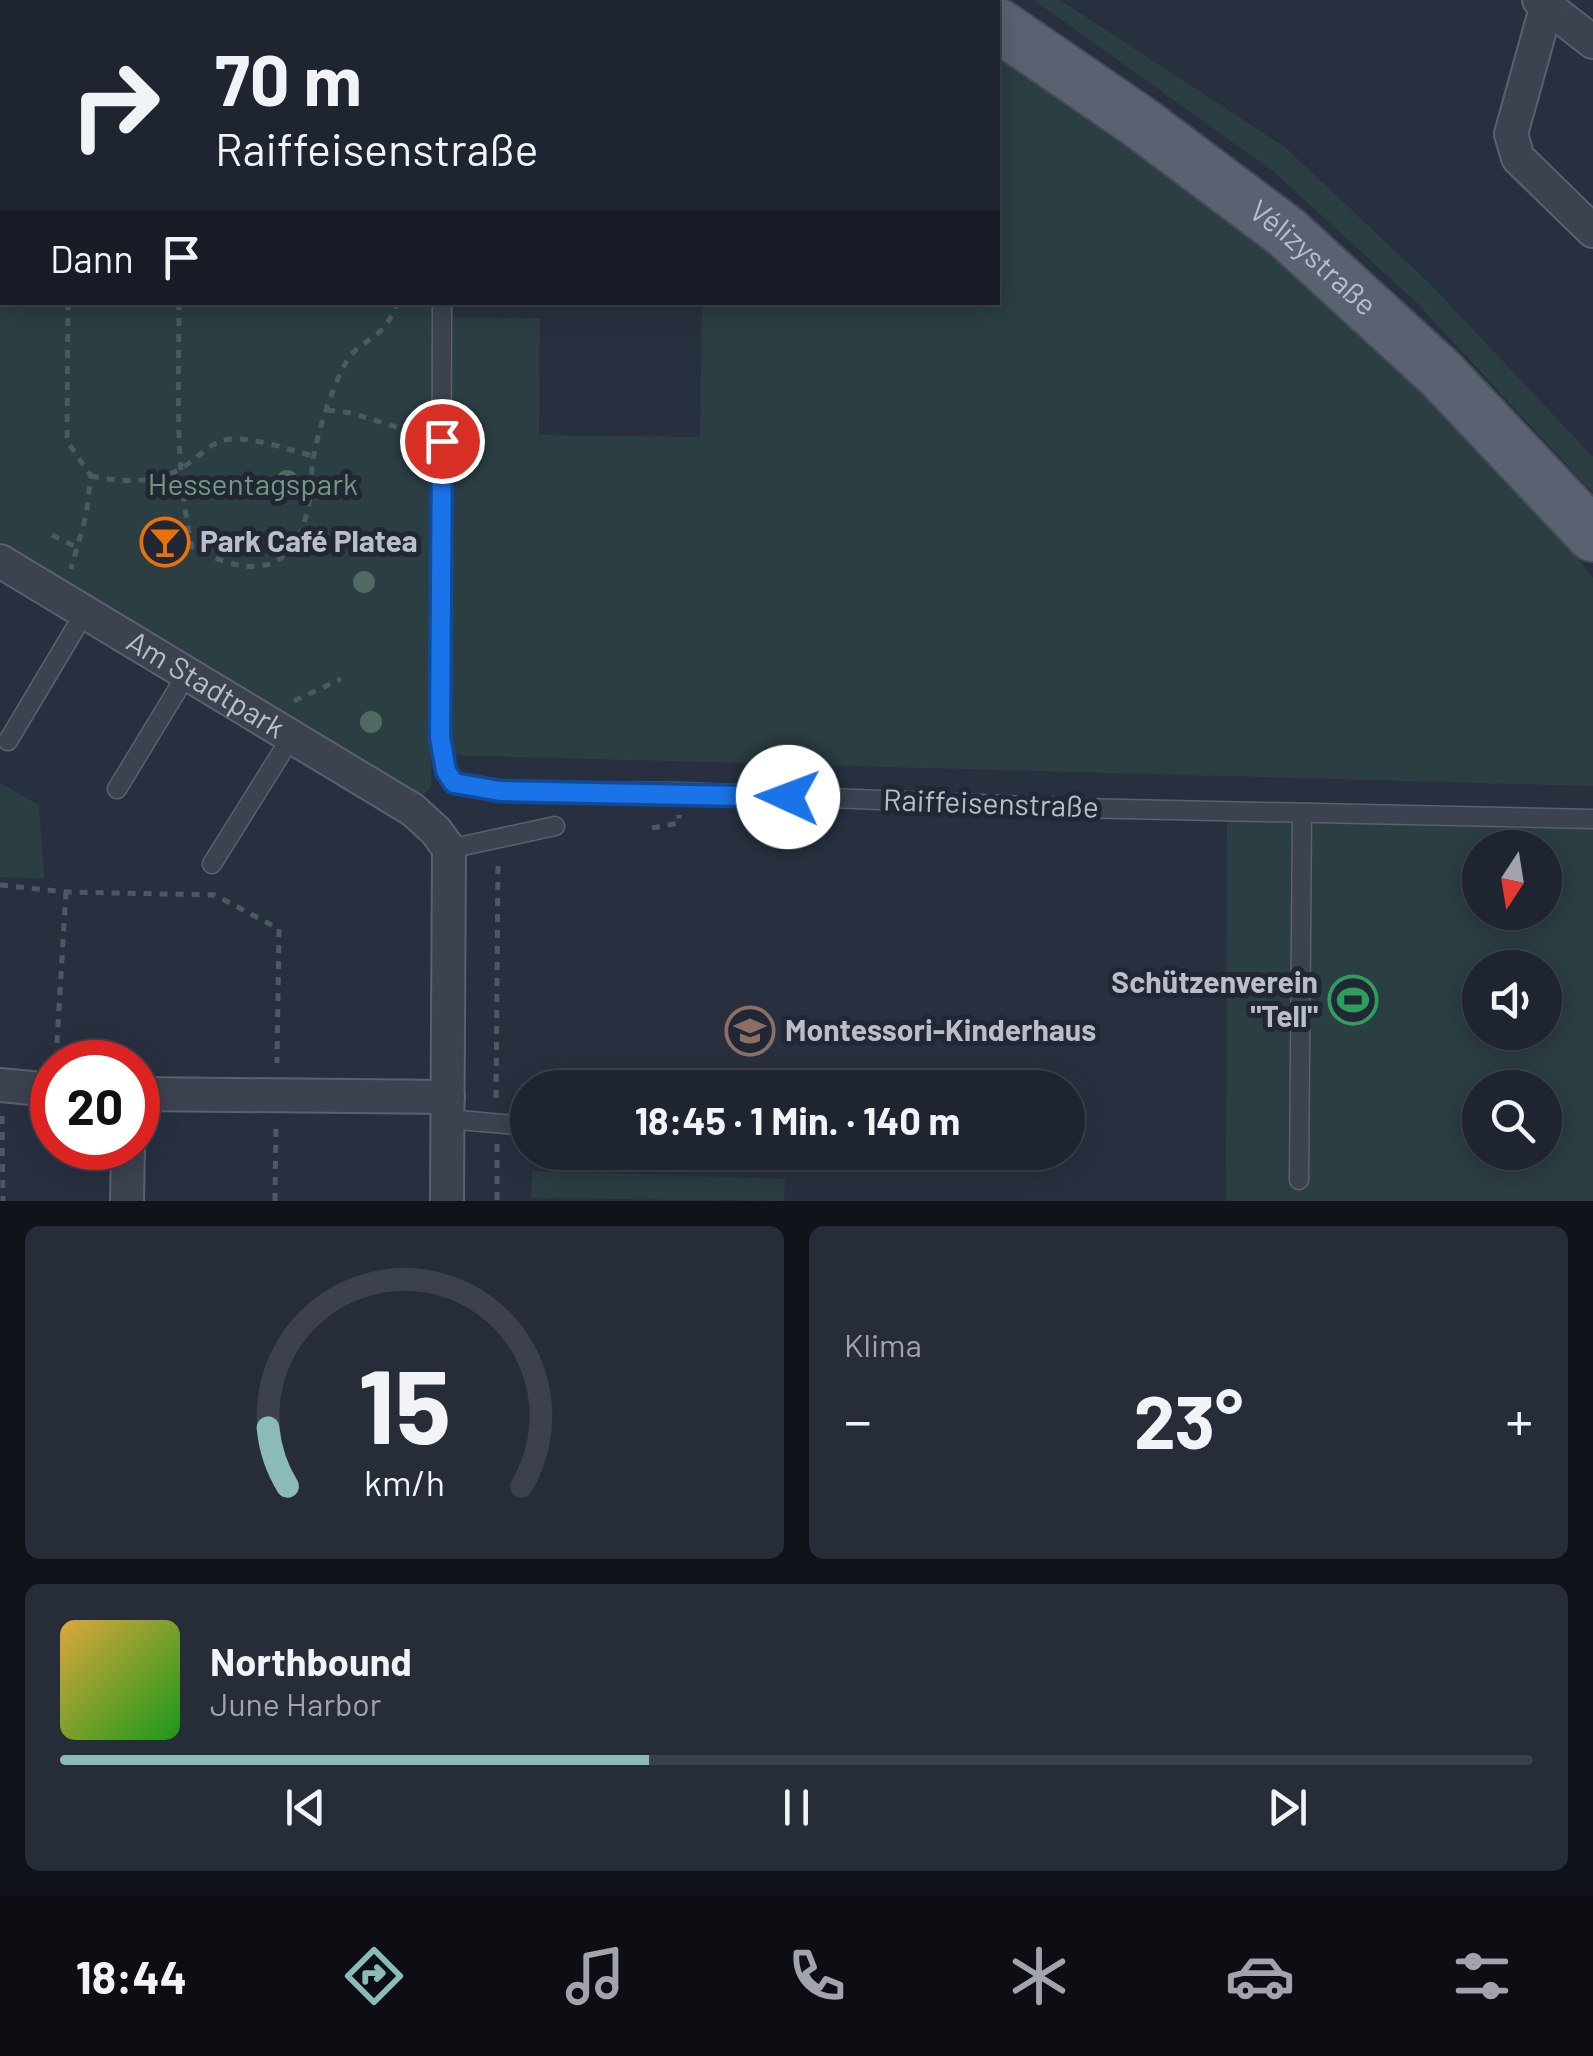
<!DOCTYPE html>
<html lang="de">
<head>
<meta charset="utf-8">
<style>
	body { margin:0; font-family:Barlow,sans-serif; background:#262c38; color:#f1f3f6; height:100vh; display:flex; flex-direction:column; font-size:38px; white-space:nowrap }
	* { box-sizing:border-box; margin:0 }
	p { font-size:32px; color:#a1a4ab }
	.icon { flex:none; width:55px; height:55px; fill:none; stroke:currentColor; stroke-width:2; stroke-linecap:round; stroke-linejoin:round }
	.map { position:relative; height:1201px; overflow:hidden }
	.drawer { display:flex; flex-direction:column; gap:25px; padding:25px; background:#10141a; flex:1 }
	.drawer>* { flex:none }
	.banner { position:absolute; left:0px; top:0px; width:1000px; height:305px; box-shadow:0 5px 25px #0003,0 0 0 2px #3c414c; background:#1e2430; color:#f1f3f6; overflow:hidden }
	.needle { width:65px; rotate:192deg }
	.buttons { position:absolute; left:1462px; top:830px; display:grid; gap:20px }
	.buttons a { display:grid; place-items:center; width:100px; height:100px; border-radius:50%; background:#1e2430; box-shadow:0 5px 25px #0003,0 0 0 2px #3c414c; font-size:50px }
	.speed { position:absolute; left:30px; top:1040px; display:flex; gap:20px; font-size:50px; font-weight:700; text-align:center }
	.speed>* { display:grid; place-content:center; width:130px; height:130px; border-radius:50%; background:#1e2430; box-shadow:0 5px 25px #0003,0 0 0 2px #3c414c; line-height:1 }
	.speed .limit { border:15px solid #d22; background:#fff; color:#111 }
	.pin { position:absolute; display:grid; place-items:center; width:85px; height:85px; color:#fff; margin:-42px; border:5px solid #fff; border-radius:50%; box-shadow:0 2px 10px #0007 }
	.me { position:absolute; width:110px; margin:-55px; rotate:272deg; stroke-linejoin:round; filter:drop-shadow(0 0 8px #0008) }
	.turn { display:flex; align-items:center; gap:35px; height:210px; padding:0 50px; font-size:45px }
	.turn .icon { width:130px; height:130px; stroke-width:2.5 }
	.turn b { display:block; font-size:70px; line-height:85px }
	.then { display:flex; align-items:center; height:95px; padding:0 50px; background:#0003; gap:20px; font-size:38px }
	.big { font-size:75px; font-weight:700; line-height:1.1 }
	.drawer .widget { flex:1; display:flex; flex-direction:column; justify-content:center; gap:15px; min-width:0; padding:0 35px; border-radius:15px; background:#262c38 }
	.drawer .dial { align-items:center; gap:0 }
	.dial svg { height:260px; overflow:visible; fill:none; stroke:#3c414c; stroke-width:7; stroke-linecap:round; text-anchor:middle }
	.dial text { fill:#f1f3f6; stroke:none }
	.song { display:flex; align-items:center; gap:30px }
	.cover { width:120px; height:120px; border-radius:15px; background:linear-gradient(135deg,hsl(40 70% 55%),hsl(120 70% 35%)) }
	.played { height:10px; border-radius:5px; background:linear-gradient(90deg,#8bbbb9 40%,#3c414c 40%) }
	.keys { display:flex; justify-content:space-around; direction:ltr }
	.heat { display:flex; justify-content:space-between; align-items:center; font-size:55px; direction:ltr }
	.drawer .tiles { flex:1; display:grid; gap:25px; grid-template-columns:1fr 1fr }
	.widget:last-child { grid-column:span 2 }
	.trip { position:absolute; left:510px; top:1070px; width:575px; height:100px; border-radius:50px; background:#1e2430; box-shadow:0 5px 25px #0003,0 0 0 2px #3c414c; font-weight:700; line-height:100px; text-align:center }
	.tab-bar { display:flex; height:160px; justify-content:space-around; align-items:center; background:#0c0e13; color:#a1a4ab }
	.tab-bar .icon { width:70px; height:70px }
	.tab-bar .selected { color:#8bbbb9 }
	.tab-bar b { font-size:45px; color:#f1f3f6 }
	.map>svg:first-child { display:block }
	.green { fill:#2b3e42; fill-rule:evenodd }
	.lines { fill:none; stroke-linecap:round; stroke-linejoin:round }
	.service-casing { stroke:#5a606d; stroke-width:21 }
	.minor-casing { stroke:#5a606d; stroke-width:36 }
	.primary-casing { stroke:#464b59; stroke-width:56 }
	.path { stroke:#4a5b60; stroke-width:5; stroke-dasharray:8 8; stroke-linecap:butt }
	.service { stroke:#3c4250; stroke-width:18 }
	.minor { stroke:#3c4250; stroke-width:32 }
	.primary { stroke:#5a6170; stroke-width:52 }
	.tree { fill:#506a62 }
	.route-casing { stroke:#114b97; stroke-width:25 }
	.route { stroke:#1a73e8; stroke-width:18 }
	.labels { text-anchor:middle; stroke-width:10; stroke-linejoin:round; paint-order:stroke }
	.street-label { font-size:30px; fill:#b9beca; stroke:#212735 }
	.park-label { font-size:30px; fill:#719a7e; stroke:#212735 }
	.poi-label { font-size:30px; font-weight:bold; fill:#b9beca; stroke:#212735; text-anchor:start }
</style>
</head>
<body>
<div class="map">
<svg width="1593" height="1201" viewBox="0 0 1593 1201">
	<rect width="100%" height="100%" fill="#283040"/>
	<g class="green">
		<polygon points="0,0 441,0 2,2 2,302 437,303 431,788 419,798 0,542"/>
		<polygon points="456,0 891,0 896,2 456,2"/>
		<polygon points="1034,0 1060,0 1286,148 1432,286 1593,457 1593,493 1418,304 1273,171"/>
		<polygon points="998,46 1263,226 1564,539 1593,578 1593,786 446,755 452,317 540,318 539,435 700,437 702,303 998,302"/>
		<polygon points="0,783 39,805 44,879 0,877"/>
		<path d="M1227,819l366,10v372h-367zM1480,848h65v64h-65zM1480,968h65v64h-65zM1480,1088h65v64h-65z"/>
		<polygon points="532,1171 785,1179 784,1201 531,1198"/>
	</g>
	<g class="lines">
		<g class="service-casing">
			<g id="service">
				<polyline points="449,2 449,0"/>
				<polyline points="442,302 441,737 446,771 454,783 500,791 680,792 1078,808 1593,819"/>
				<polyline points="8,741 85,612"/>
				<polyline points="117,789 187,674"/>
				<polyline points="449,849 555,826"/>
				<polyline points="212,864 292,736"/>
				<polyline points="447,1119 528,1126"/>
				<polyline points="1299,1180 1302,813"/>
			</g>
		</g>
		<g class="minor-casing">
			<g id="minor">
				<polyline points="1539,0 1593,42"/>
				<polyline points="1546,8 1511,134 1518,158 1593,231"/>
				<path id="s1" d="M0,561l413,249 23,21 13,18 -2,352"/>
				<polyline points="0,1085 52,1090"/>
				<polyline points="138,1094 448,1097"/>
				<polyline points="127,1201 128,1148"/>
			</g>
		</g>
		<g class="primary-casing">
			<g id="primary">
				<polyline points="958,0 962,2"/>
				<path id="s2" d="M998,25l140,96 148,111 155,142 152,161"/>
			</g>
		</g>
		<g class="path">
			<polyline points="366,2 371,0"/>
			<polyline points="0,214 2,213"/>
			<polyline points="68,302 67,441 91,476 86,516 71,569"/>
			<path d="M179,302c0,82 -5,165 13,245 67,36 107,25 119,-55 1,-12 0,-26 3,-38 6,-29 17,-62 30,-88 15,-30 40,-22 53,-64"/>
			<polyline points="327,410 351,413 416,433"/>
			<path d="M91,476c30,6 64,8 91,-8 13,-8 25,-22 39,-27 22,-8 69,9 92,15"/>
			<polyline points="52,535 79,548"/>
			<polyline points="294,701 341,679"/>
			<polyline points="652,828 679,823 679,815"/>
			<polyline points="0,885 66,892 215,895 279,929 277,1063"/>
			<polyline points="56,1059 66,892"/>
			<polyline points="496,1098 498,864"/>
			<polyline points="2,1116 3,1201"/>
			<polyline points="497,1144 497,1201"/>
			<polyline points="275,1201 276,1124"/>
		</g>
		<use href="#service" class="service"/>
		<use href="#minor" class="minor"/>
		<use href="#primary" class="primary"/>
	</g>
	<g class="tree">
		<circle cx="287" cy="481" r="11"/>
		<circle cx="364" cy="582" r="11"/>
		<circle cx="371" cy="722" r="11"/>
	</g>
	<g class="lines">
		<g class="route-casing">
			<polyline id="route" points="442,441 440,737 446,771 454,783 500,791 788,797"/>
		</g>
		<use href="#route" class="route"/>
	</g>
	<defs>
		<g id="bar-ring" transform="scale(2.5)"><circle r="9.5" fill="#212735" stroke="#e8710a" stroke-width="1.5"/><path d="M-6-5H6L.8 .8V4.5H3.5V6h-7V4.5H-.8V.8Z" fill="#e8710a"/></g>
		<g id="stadium-ring" transform="scale(2.5)"><circle r="9.5" fill="#212735" stroke="#2e9e5b" stroke-width="1.5"/><path d="M0-5a6.5 5 0 1 0 0 10a6.5 5 0 1 0 0-10ZM-3.5-1.8h7v3.6h-7Z" fill="#2e9e5b"/></g>
		<g id="school-ring" transform="scale(2.5)"><circle r="9.5" fill="#212735" stroke="#8d6e63" stroke-width="1.5"/><path d="M0-5L7-2L0 1L-7-2ZM-4 1L0 2.5L4 1V4Q0 6-4 4Z" fill="#8d6e63"/></g>
	</defs>
	<g fill-rule="evenodd">
		<use href="#bar-ring" x="165" y="542"/>
		<use href="#stadium-ring" x="1353" y="1000"/>
		<use href="#school-ring" x="750" y="1031"/>
	</g>
	<g class="labels">
		<g class="street-label">
			<text dy="10" stroke="none"><textPath href="#s2" startOffset="392">Vélizystraße</textPath></text>
			<text dy="10" stroke="none"><textPath href="#s1" startOffset="240">Am Stadtpark</textPath></text>
			<text transform="translate(991 804) rotate(2)" y="10">Raiffeisenstraße</text>
		</g>
		<g class="park-label">
			<text x="253" y="495">Hessentagspark</text>
		</g>
		<g class="poi-label">
			<text x="200" y="552">Park Café Platea</text>
			<text x="1318" y="993" text-anchor="end">Schützenverein<tspan x="1318" dy="34">"Tell"</tspan></text>
			<text x="785" y="1041">Montessori-Kinderhaus</text>
		</g>
	</g>
</svg>
<div class="buttons">
<a><svg class="needle" viewBox="-14 -14 28 28"><path d="M0-13l5 13h-10z" fill="#e53935"/><path d="M0 13l5-13h-10z" fill="#a1a4ab"/></svg></a>
<a><svg class="icon" aria-label="sound" viewBox="0 0 24 24"><path d="M4 9h4l5-4v14l-5-4H4zM17 9q2 3 0 6"/></svg></a>
<a><svg class="icon" aria-label="search" viewBox="0 0 24 24"><circle cx="10" cy="10" r="6"/><path d="M15 15l6 6"/></svg></a>
</div>
<div class="speed"><div class="limit">20</div></div>
<div class="pin" style="left:442px;top:441px;background:#d93025"><svg class="icon" aria-label="arrive" viewBox="0 0 24 24"><path d="M6 21V4h12l-3 4 3 4H6"/></svg></div>
<svg class="me" style="left:788px;top:797px" viewBox="-20 -20 40 40"><circle r="19" fill="#fff"/><path d="M0-13L10 11 0 6-10 11z" fill="#1a73e8"/></svg>
<div class="trip">18:45 · 1 Min. · 140 m</div>
<div class="banner">
<div class="turn"><svg class="icon" aria-label="right" viewBox="0 0 24 24"><path d="M7 20v-9h11M14 6l5 5-5 5"/></svg><div><b>70 m</b>Raiffeisenstraße</div></div>
<div class="then">Dann<svg class="icon" aria-label="arrive" viewBox="0 0 24 24"><path d="M6 21V4h12l-3 4 3 4H6"/></svg></div>
</div>
</div>
<section class="drawer">
<div class="tiles">
<div class="widget dial"><svg viewBox="0 0 100 80">
<path d="M14 69A42 42 0 1 1 86 69"/>
<path d="M14 69A42 42 0 0 1 8 51" stroke="#8bbbb9"/>
<text x="50" y="56" font-size="32" font-weight="700">15</text>
<text x="50" y="72" font-size="11">km/h</text>
</svg></div>
<div class="widget"><p>Klima</p>
<div class="heat"><a>−</a><b class="big">23°</b><a>+</a></div>
</div>
<div class="widget">
<div class="song"><i class="cover"></i><div><b>Northbound</b><p>June Harbor</p></div></div>
<div class="played"></div>
<div class="keys"><svg class="icon" aria-label="previous" viewBox="0 0 24 24"><path d="M18 5L8 12l10 7zM5 5v14"/></svg><svg class="icon" aria-label="pause" viewBox="0 0 24 24"><path d="M8 5v14M16 5v14"/></svg><svg class="icon" aria-label="next" viewBox="0 0 24 24"><path d="M6 5l10 7-10 7zM19 5v14"/></svg></div>
</div>
</div>
</section>
<nav class="tab-bar">
<b>18:44</b>
<svg class="icon selected" aria-label="directions" viewBox="0 0 24 24"><path d="M12 3l9 9-9 9-9-9zM9 14v-3h6M13 9l2 2-2 2"/></svg>
<svg class="icon" aria-label="music" viewBox="0 0 24 24"><path d="M9 18V5l10-2v13"/><circle cx="6" cy="18" r="3"/><circle cx="16" cy="16" r="3"/></svg>
<svg class="icon" aria-label="phone" viewBox="0 0 24 24"><path d="M5 4h4l2 5-3 2q2 4 5 5l2-3 5 2v4C11 20 4 13 5 4z"/></svg>
<svg class="icon" aria-label="climate" viewBox="0 0 24 24"><path d="M12 3v18M4 7l16 10M4 17L20 7"/></svg>
<svg class="icon" aria-label="car" viewBox="0 0 24 24"><path d="M5 17H2v-5l4-1 3-4h7l3 4 3 1v5h-3M9 17h6M6 11h13"/><circle cx="7" cy="17" r="2"/><circle cx="17" cy="17" r="2"/></svg>
<svg class="icon" aria-label="filters" viewBox="0 0 24 24"><path d="M4 7h16M4 17h16"/><circle cx="9" cy="7" r="2"/><circle cx="15" cy="17" r="2"/></svg>
</nav>
</body>
</html>
